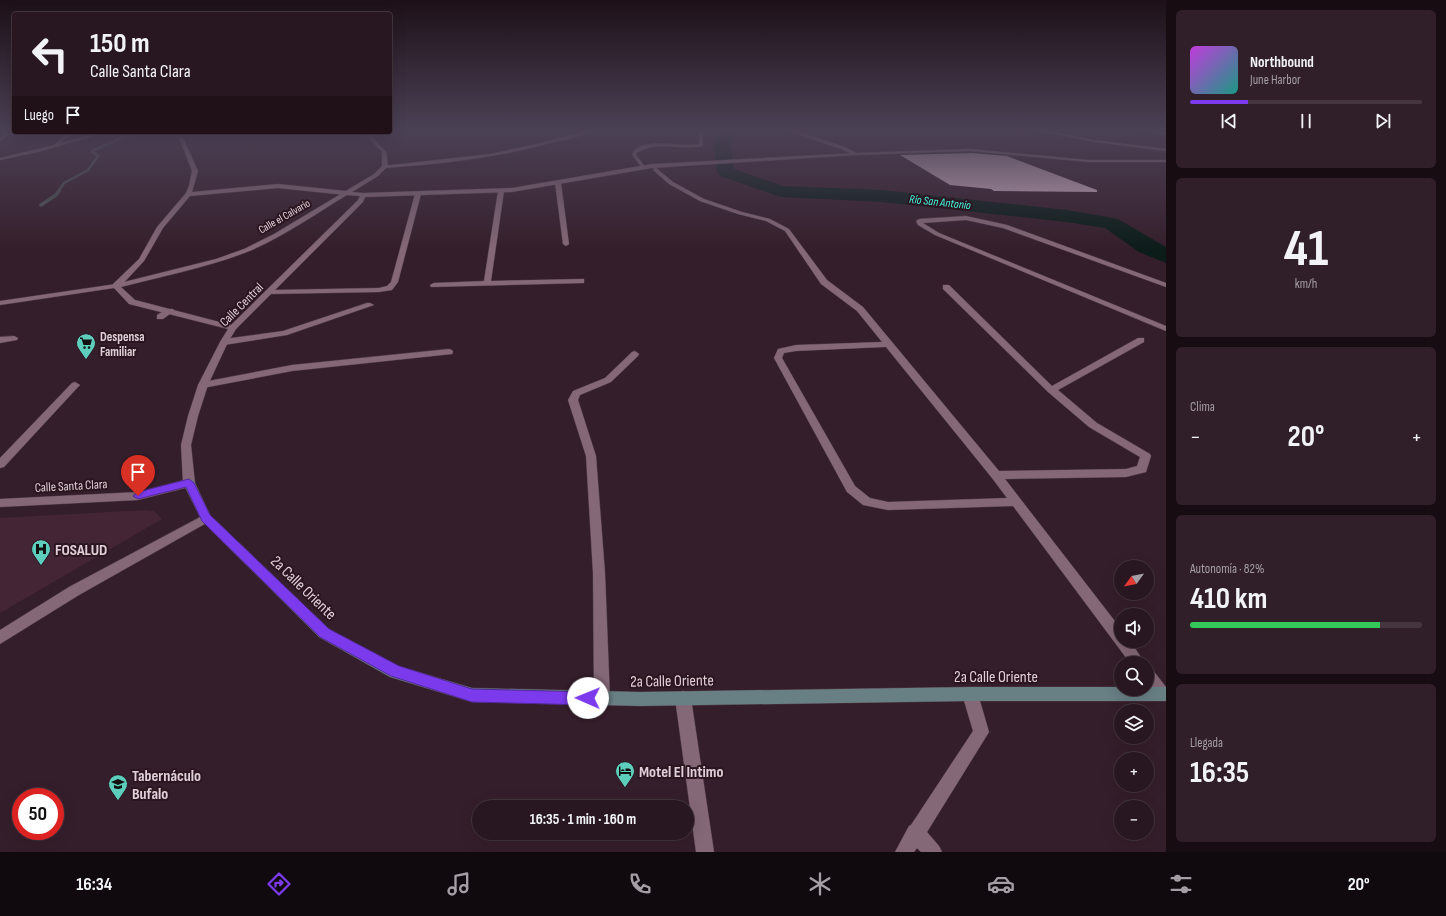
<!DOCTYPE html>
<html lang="es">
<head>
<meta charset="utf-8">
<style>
	body { margin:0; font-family:"Sofia Sans Condensed",sans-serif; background:#301f29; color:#f1f3f6; height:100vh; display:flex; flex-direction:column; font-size:15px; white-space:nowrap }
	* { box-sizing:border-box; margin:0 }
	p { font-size:13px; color:#a59fa5 }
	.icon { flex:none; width:22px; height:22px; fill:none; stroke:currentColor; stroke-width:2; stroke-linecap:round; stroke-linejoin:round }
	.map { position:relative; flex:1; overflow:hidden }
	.details { display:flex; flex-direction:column; gap:10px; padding:10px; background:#160c12; width:280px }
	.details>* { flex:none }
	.guide { position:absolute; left:12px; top:12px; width:380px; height:122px; border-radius:4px; box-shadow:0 4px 16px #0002,0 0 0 1px #44353e; background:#281620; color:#f1f3f6; overflow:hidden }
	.needle { width:26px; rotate:237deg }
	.controls { position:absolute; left:1114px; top:560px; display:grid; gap:8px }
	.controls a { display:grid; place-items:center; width:40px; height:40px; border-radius:50%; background:#281620; box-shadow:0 4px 16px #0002,0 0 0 1px #44353e; font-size:20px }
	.speed { position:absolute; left:12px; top:788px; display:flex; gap:8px; font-size:20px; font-weight:700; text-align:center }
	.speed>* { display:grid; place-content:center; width:52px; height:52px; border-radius:50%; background:#281620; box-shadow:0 4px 16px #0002,0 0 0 1px #44353e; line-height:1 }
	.speed .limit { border:6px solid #d22; background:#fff; color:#111 }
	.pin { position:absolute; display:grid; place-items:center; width:34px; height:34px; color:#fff; margin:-41px -17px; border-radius:50% 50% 50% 0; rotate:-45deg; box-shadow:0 0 4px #0007 }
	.pin .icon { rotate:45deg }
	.me { position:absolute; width:44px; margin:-22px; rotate:271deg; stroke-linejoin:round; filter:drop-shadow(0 0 3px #0008) }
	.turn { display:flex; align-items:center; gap:14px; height:84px; padding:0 12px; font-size:18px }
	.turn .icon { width:52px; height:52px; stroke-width:2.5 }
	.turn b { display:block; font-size:28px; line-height:34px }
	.then { display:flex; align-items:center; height:38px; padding:0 12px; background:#0003; gap:8px; font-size:15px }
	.big { font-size:30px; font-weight:700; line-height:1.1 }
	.details .widget { flex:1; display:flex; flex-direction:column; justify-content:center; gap:6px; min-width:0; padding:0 14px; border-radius:6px; background:#301f29 }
	.details .dial { align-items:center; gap:0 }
	.dial b { font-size:52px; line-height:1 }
	.song { display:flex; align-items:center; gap:12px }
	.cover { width:48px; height:48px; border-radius:6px; background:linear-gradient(135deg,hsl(290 70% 55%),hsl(170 70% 35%)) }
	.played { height:4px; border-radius:2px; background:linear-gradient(90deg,#7c3aed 25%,#44353e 25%) }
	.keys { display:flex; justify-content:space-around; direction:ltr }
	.heat { display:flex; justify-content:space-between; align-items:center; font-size:22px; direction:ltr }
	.charge { height:6px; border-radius:3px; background:linear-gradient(90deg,#34c759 82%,#44353e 0) }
	.trip { position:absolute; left:472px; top:800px; width:222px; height:40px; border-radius:20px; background:#281620; box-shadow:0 4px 16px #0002,0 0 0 1px #44353e; font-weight:700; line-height:40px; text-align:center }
	.dock { display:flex; height:64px; justify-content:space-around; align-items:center; background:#10090d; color:#a59fa5 }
	.dock .icon { width:28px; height:28px }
	.dock .on { color:#7c3aed }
	.dock b { font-size:18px; color:#f1f3f6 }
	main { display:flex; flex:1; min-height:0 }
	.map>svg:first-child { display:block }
	.built { fill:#432536 }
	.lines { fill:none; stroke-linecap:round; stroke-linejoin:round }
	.stream-far1 { stroke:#4b5252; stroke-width:2.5 }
	.stream { stroke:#4b5252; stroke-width:3.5 }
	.river { fill:#0b1c19; fill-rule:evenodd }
	.building { fill:#caabbb }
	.service-casing { stroke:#4f3b47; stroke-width:1 }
	.minor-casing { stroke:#4f3b47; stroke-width:1 }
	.tertiary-casing { stroke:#4f3b47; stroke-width:1 }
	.secondary-casing { stroke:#4f3b47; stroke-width:1 }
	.service { fill:#846877; fill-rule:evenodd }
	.minor { fill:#846877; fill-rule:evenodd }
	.tertiary { fill:#846877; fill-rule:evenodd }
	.secondary { fill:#687f84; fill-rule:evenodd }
	.route { fill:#7c3aed; stroke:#51269a }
	.labels { text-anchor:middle; stroke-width:4; stroke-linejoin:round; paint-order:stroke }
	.far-street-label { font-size:11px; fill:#e0cfd8; stroke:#2b1521 }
	.far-water-label { font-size:12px; font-style:italic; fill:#40fadf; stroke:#2b1521 }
	.street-label { font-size:13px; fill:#e0cfd8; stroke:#2b1521 }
	.poi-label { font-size:13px; font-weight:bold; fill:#e0cfd8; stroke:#2b1521; text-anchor:start }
	.near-poi-label { font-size:16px; font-weight:bold; fill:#e0cfd8; stroke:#2b1521; text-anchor:start }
	.near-street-label { font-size:16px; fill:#e0cfd8; stroke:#2b1521 }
</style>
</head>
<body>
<main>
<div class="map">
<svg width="1166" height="852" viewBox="0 0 1166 852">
	<rect width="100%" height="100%" fill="#351e2b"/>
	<polygon class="built" points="146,510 154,511 162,519 0,613 0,518"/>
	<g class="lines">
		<polyline class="stream-far1" points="58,192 64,183 88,170 98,156 92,151 135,132"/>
		<polyline class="stream" points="41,205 56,195 59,191"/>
		<polygon class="river" points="722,130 737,130 737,132 730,144 734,169 783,186 882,190 1067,210 1118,219 1166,247 1166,263 1139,252 1105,228 1067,222 882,202 781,197 720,176 717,172 714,144 723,132"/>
	</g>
	<polygon class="building" points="972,153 1007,156 1097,190 1097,192 994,191 991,189 950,185 900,155"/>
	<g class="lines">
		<g class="service-casing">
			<g id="service">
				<polygon points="367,303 370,303 374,305 287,335 224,345 220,342 224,339 283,331"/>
				<polygon points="167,309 173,309 174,311 163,319 157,319 157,315"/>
				<polygon points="206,514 210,515 212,518 210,521 79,595 0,644 0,630 69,587"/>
			</g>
		</g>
		<g class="minor-casing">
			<g id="minor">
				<polygon points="0,130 4,130 9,134 0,141 0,138 4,134"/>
				<path d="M586,130h8c-13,7 -29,10 -44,13 -54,15 -109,21 -165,25l-3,-2 108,-12 51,-11z"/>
				<path d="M699,130h4v16c-22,5 -46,-6 -66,7l-1,2 10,13h-4l-10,-13c7,-20 50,-7 67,-11z"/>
				<polygon points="785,130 793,130 845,147 858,154 854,155 841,149"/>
				<polygon points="1033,130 1044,130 1094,140 1166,149 1166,151 1094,142"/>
				<polygon points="1141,130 1166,133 1166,135 1143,131"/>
				<polygon points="69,132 74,132 60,143 100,132 107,132 42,151 0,160 0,158 54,145"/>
				<polygon points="181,137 183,138 198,171 192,192 278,184 346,191 349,193 346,195 278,188 190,196 163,228 144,261 119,288 113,288 113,284 139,259 157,227 186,193 189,186 192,171 179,138"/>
				<path d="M655,167l18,15 31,17 38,13 28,7 19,10 38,51 36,27 136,164 127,-2 11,-3 3,-9 -51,-30 -41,-35 -105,-103v-4h6l103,101 86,-48h6v4l-86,48 39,33 53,31 1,2 -5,16 -20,5 -121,2 116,150v12h9l15,22h-15l-117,-157 -125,4 -25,-5 -16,-13 -73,-134 4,-9 18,-4 86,-3 -25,-31 -36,-27 -36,-53 -19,-10 -28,-7 -38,-13 -31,-17 -16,-14zM886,347l106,131 15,20 -119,4 -18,-4 -15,-12 -73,-128 2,-5 12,-2z"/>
				<polygon points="558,181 561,183 569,244 566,246 563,244 555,183"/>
				<polygon points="501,189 504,191 491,281 581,279 584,279 584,283 431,287 430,285 434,283 484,281 498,191"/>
				<polygon points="418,192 421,194 398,282 392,290 379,292 271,294 267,292 271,290 379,288 387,286 391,282 415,194"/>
				<polygon points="966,216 1007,225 1166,283 1166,287 1003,228 966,220 923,223 939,233 1166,326 1166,331 935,235 918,225 916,221 919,219"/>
				<polygon points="14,336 18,338 17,340 0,343 0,337"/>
				<polygon points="449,349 452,350 453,352 452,354 292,371 203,388 198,385 203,382 292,365"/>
				<polygon points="635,351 639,354 638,356 611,382 580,395 578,400 596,456 605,573 610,699 607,704 602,706 597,704 594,699 593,573 586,456 568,400 573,391 605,378 632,352"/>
				<polygon points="75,382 80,385 78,387 4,467 0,468 0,458 72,383"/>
				<polygon points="189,479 193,480 195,483 193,486 138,500 0,507 0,499 138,492"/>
				<path d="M1147,667l5,2 14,18v11l-5,2c-15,-6 -14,-19 -14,-33z"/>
				<polygon points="970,687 975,689 978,694 989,732 927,832 939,846 942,852 921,852 917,848 914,852 895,852 909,826 911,825 973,731 962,694 965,689"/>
				<polygon points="683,691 688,693 691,698 714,852 696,852 675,698 678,693"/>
			</g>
		</g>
		<g class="tertiary-casing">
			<path id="tertiary" d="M363,132h4l19,20 2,14 -10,10 -26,16 11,1 149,-5 140,-24 204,-11 114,-4 119,11h77v2h-77l-119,-11 -114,4 -204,13 -140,24 -147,5 -2,5 -127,127 -8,13 -20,43 -10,31 -7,29 4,38 -2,3h-8l-2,-3 -2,-38 7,-29 10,-31 22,-43 8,-13 -99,-25 -15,-16 -114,17v-4l116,-17 100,-25 28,-10 30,-15 100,-60 8,-8v-14zM347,195l13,1 -2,4 -127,125 -96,-25 -14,-13c42,-11 85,-19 126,-35 35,-14 68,-38 100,-57z"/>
		</g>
		<g class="secondary-casing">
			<polygon id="secondary" points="189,479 193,480 195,483 210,515 329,629 398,666 472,688 640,692 970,687 1121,687 1121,689 1147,689 1147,687 1166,687 1166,701 970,701 640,706 472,702 390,677 319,637 202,521 183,483 185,480"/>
		</g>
		<use href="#service" class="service"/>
		<use href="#minor" class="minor"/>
		<use href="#tertiary" class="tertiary"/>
		<use href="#secondary" class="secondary"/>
	</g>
	<linearGradient id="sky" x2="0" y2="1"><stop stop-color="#1d1018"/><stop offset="0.52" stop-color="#4b4155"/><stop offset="1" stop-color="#4b4155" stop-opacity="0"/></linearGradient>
	<rect width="1166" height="250" fill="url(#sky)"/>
	<polygon class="route" points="189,479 194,483 210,515 329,629 399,666 472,689 588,692 593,694 595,698 593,703 588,705 472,702 391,676 320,637 202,521 186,487 138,499 133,496 138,492"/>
	<defs>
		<g id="supermarket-pin" transform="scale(1)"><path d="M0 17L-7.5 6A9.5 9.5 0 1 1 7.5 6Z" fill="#5ccebb" stroke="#2b1521"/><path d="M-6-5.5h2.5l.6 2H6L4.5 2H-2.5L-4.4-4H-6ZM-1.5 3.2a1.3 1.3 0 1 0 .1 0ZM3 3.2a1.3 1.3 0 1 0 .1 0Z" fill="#111"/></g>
		<g id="hospital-pin" transform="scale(1)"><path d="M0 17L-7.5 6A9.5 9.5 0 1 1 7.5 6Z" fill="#5ccebb" stroke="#2b1521"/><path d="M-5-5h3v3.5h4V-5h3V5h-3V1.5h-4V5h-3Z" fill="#111"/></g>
		<g id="hotel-pin" transform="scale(1)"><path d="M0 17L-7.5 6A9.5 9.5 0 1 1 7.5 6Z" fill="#5ccebb" stroke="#2b1521"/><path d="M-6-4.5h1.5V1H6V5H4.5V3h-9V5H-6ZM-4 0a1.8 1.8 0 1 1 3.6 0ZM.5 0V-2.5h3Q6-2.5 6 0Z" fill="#111"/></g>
		<g id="school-pin" transform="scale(1)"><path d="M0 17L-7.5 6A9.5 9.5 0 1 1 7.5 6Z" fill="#5ccebb" stroke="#2b1521"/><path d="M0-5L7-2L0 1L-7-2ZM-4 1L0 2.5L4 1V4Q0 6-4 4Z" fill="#111"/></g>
	</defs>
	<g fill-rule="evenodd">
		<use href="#supermarket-pin" x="86" y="343"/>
		<use href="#hospital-pin" x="41" y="549"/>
		<use href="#hotel-pin" x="625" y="771"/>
		<use href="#school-pin" x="118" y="784"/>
	</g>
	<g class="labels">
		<g class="far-street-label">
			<text transform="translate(284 216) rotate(-30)" y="4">Calle el Calvario</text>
		</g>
		<g class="far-water-label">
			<text transform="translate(940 202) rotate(6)" y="4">Río San Antonio</text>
		</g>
		<g class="street-label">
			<text transform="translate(241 304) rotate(-45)" y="5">Calle Central</text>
			<text transform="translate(71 485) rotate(-3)" y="5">Calle Santa Clara</text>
		</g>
		<g class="poi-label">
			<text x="100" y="341">Despensa<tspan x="100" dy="15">Familiar</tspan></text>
		</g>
		<g class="near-poi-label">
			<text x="55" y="555">FOSALUD</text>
			<text x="639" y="777">Motel El Intimo</text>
			<text x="132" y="781">Tabernáculo<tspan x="132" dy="18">Bufalo</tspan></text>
		</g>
		<g class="near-street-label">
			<text transform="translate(304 587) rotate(44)" y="6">2a Calle Oriente</text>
			<text x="996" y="682">2a Calle Oriente</text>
			<text transform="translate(672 680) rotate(-1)" y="6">2a Calle Oriente</text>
		</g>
	</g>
</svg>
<div class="controls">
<a><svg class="needle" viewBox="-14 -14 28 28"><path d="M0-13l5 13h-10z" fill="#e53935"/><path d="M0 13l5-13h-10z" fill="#a59fa5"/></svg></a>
<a><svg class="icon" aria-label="sound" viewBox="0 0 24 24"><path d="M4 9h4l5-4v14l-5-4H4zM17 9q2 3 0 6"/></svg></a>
<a><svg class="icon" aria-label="search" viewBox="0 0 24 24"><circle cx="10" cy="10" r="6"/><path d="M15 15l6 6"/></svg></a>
<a><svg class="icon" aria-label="layers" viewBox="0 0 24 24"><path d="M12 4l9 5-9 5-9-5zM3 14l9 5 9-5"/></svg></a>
<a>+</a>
<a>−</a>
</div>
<div class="speed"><div class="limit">50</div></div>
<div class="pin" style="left:138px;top:496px;background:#d93025"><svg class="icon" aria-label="arrive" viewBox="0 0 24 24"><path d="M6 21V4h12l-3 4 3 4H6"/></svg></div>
<svg class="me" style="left:588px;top:698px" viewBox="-20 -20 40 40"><circle r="19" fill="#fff"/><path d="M0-13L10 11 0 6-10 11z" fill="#7c3aed"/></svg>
<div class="trip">16:35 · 1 min · 160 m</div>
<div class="guide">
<div class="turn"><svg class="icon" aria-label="left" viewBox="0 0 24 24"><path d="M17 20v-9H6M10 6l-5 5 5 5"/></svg><div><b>150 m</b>Calle Santa Clara</div></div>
<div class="then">Luego<svg class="icon" aria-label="arrive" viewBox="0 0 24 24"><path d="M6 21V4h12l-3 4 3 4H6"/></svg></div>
</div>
</div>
<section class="details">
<div class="widget">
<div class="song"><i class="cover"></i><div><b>Northbound</b><p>June Harbor</p></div></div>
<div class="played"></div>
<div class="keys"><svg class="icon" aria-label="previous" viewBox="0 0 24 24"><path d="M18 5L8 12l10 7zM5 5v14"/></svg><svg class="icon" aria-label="pause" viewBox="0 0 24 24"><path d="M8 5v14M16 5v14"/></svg><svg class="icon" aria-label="next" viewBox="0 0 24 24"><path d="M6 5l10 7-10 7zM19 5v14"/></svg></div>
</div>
<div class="widget dial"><b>41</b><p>km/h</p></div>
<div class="widget"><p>Clima</p>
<div class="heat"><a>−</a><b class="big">20°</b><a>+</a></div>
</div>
<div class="widget"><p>Autonomía · 82%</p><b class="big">410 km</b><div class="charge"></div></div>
<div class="widget"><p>Llegada</p><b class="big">16:35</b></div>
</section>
</main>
<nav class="dock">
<b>16:34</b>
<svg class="icon on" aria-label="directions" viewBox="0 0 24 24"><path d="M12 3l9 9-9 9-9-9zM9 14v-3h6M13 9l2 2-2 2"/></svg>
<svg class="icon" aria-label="music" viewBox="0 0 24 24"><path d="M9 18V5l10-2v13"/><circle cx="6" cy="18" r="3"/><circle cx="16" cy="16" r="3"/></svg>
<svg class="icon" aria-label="phone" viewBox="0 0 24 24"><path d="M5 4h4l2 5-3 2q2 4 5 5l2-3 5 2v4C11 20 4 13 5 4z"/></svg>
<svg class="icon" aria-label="climate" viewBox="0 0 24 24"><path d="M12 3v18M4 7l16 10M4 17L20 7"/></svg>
<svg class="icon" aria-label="car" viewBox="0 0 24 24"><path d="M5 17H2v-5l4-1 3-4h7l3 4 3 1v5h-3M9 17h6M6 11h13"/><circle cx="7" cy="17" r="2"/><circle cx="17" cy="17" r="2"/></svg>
<svg class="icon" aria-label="filters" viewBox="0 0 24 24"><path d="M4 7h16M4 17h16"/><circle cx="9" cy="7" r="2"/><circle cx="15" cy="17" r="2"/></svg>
<b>20°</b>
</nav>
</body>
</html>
